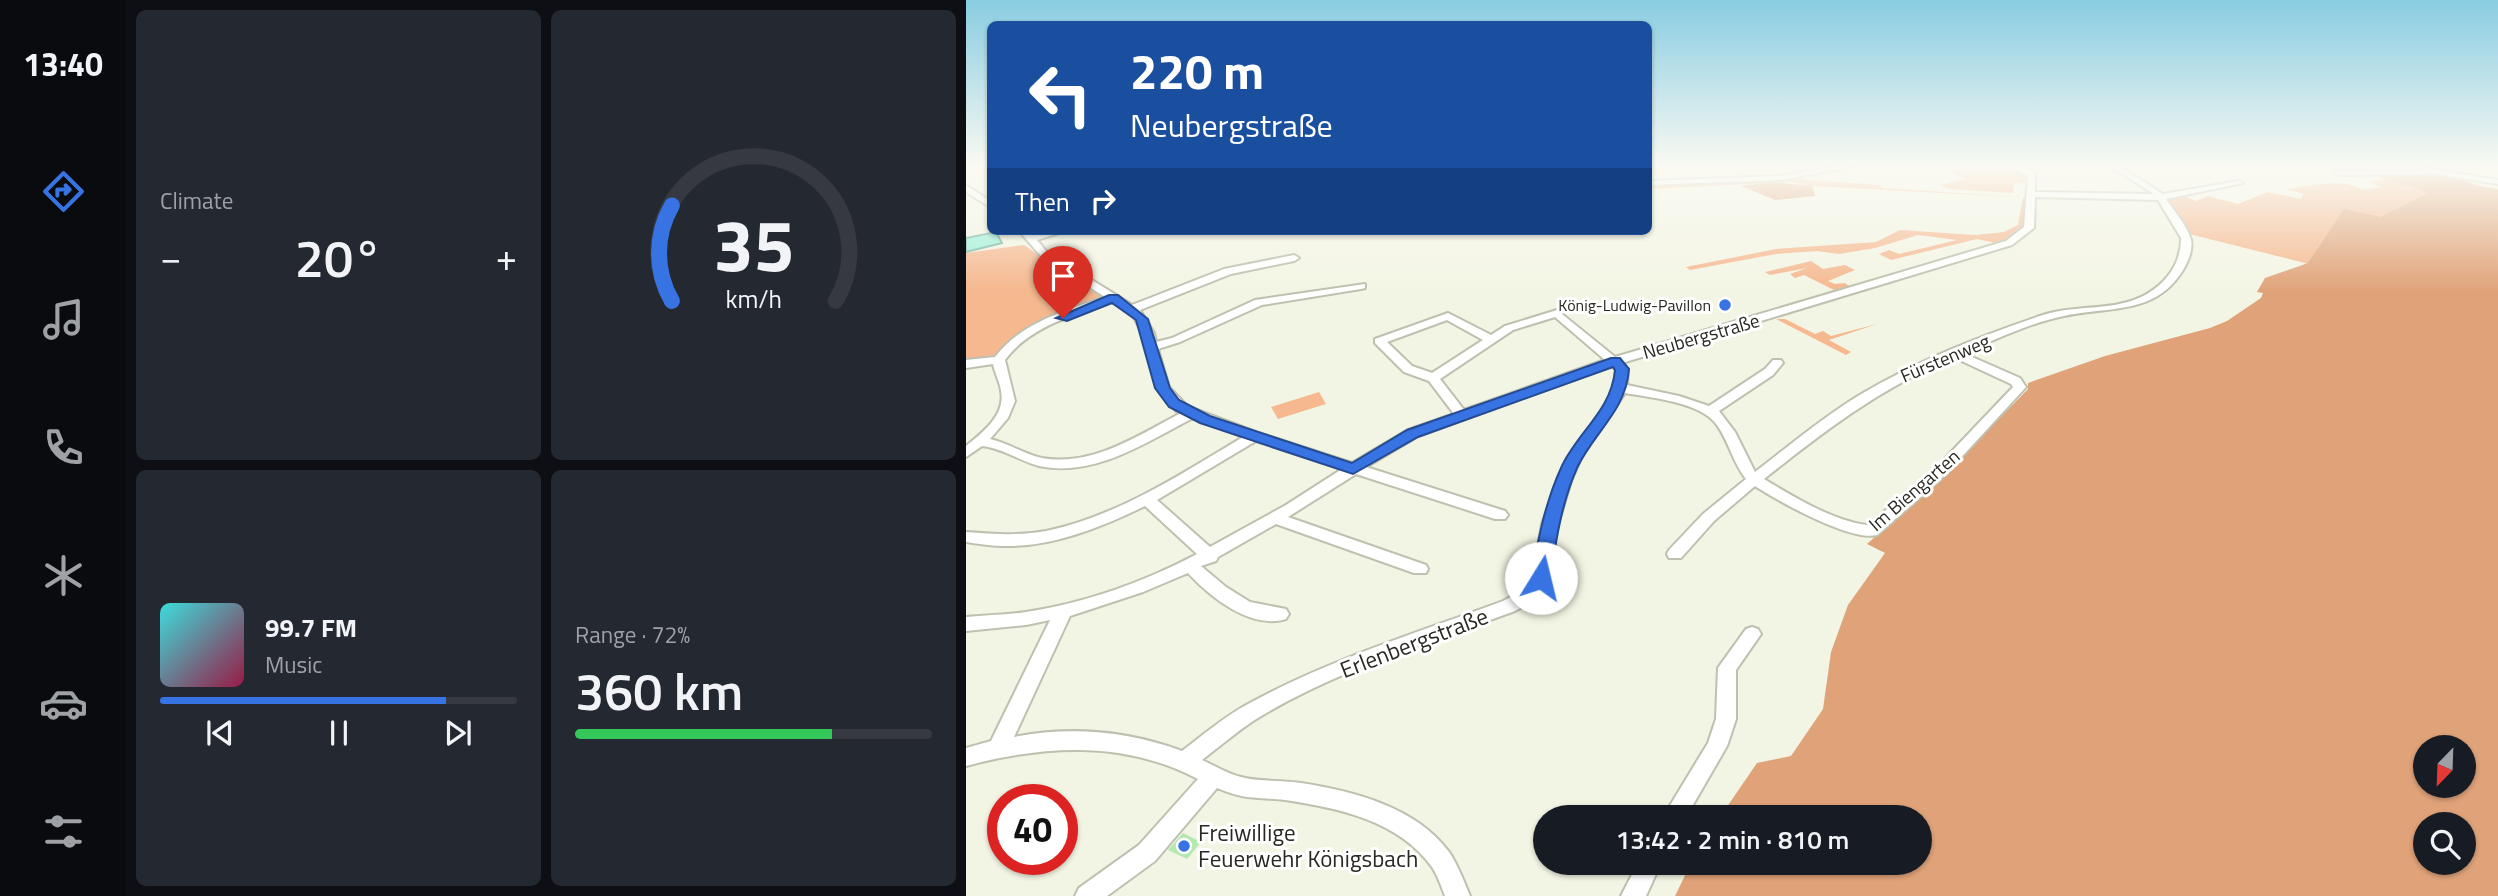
<!DOCTYPE html>
<html lang="en">
<head>
<meta charset="utf-8">
<style>
	body { margin:0; font-family:"Titillium Web",sans-serif; background:#242831; color:#f1f3f6; height:100vh; display:flex; flex-direction:column; font-size:26px; white-space:nowrap }
	* { box-sizing:border-box; margin:0 }
	p { font-size:23px; color:#9ea1a6 }
	.icon { flex:none; width:38px; height:38px; fill:none; stroke:currentColor; stroke-width:2; stroke-linecap:round; stroke-linejoin:round }
	.map { position:relative; flex:1; overflow:hidden }
	.drawer { display:flex; flex-direction:column; gap:10px; padding:10px; background:#0d0f14; width:840px }
	.drawer>* { flex:none }
	.top-card { position:absolute; left:21px; top:21px; width:665px; height:214px; border-radius:10px; box-shadow:0 2px 5px #0004; background:#1a4fa0; color:#fff; overflow:hidden }
	.needle { width:46px; rotate:203deg }
	.tools { position:absolute; left:1447px; top:735px; display:grid; gap:14px }
	.tools a { display:grid; place-items:center; width:63px; height:63px; border-radius:50%; background:#171b24; box-shadow:0 2px 5px #0004; font-size:35px }
	.speed { position:absolute; left:21px; top:784px; display:flex; gap:14px; font-size:35px; font-weight:700; text-align:center }
	.speed>* { display:grid; place-content:center; width:91px; height:91px; border-radius:50%; background:#171b24; box-shadow:0 2px 5px #0004; line-height:1 }
	.speed .limit { border:10px solid #d22; background:#fff; color:#111 }
	.pin { position:absolute; display:grid; place-items:center; width:60px; height:60px; color:#fff; margin:-72px -30px; border-radius:50% 50% 50% 0; rotate:-45deg; box-shadow:0 0 7px #0007 }
	.pin .icon { rotate:45deg }
	.me { position:absolute; width:77px; margin:-38px; rotate:9deg; stroke-linejoin:round; filter:drop-shadow(0 0 5px #0008) }
	.turn { display:flex; align-items:center; gap:24px; height:147px; padding:0 28px; font-size:32px }
	.turn .icon { width:91px; height:91px; stroke-width:2.5 }
	.turn b { display:block; font-size:49px; line-height:60px }
	.then { display:flex; align-items:center; height:66px; padding:0 28px; background:#0003; gap:14px; font-size:26px }
	.big { font-size:52px; font-weight:600; line-height:1.1 }
	.drawer .tile { flex:1; display:flex; flex-direction:column; justify-content:center; gap:10px; min-width:0; padding:0 24px; border-radius:10px; background:#242831 }
	.drawer .dial { align-items:center; gap:0 }
	.dial svg { height:182px; overflow:visible; fill:none; stroke:#363941; stroke-width:7; stroke-linecap:round; text-anchor:middle }
	.dial text { fill:#f1f3f6; stroke:none }
	.song { display:flex; align-items:center; gap:21px }
	.cover { width:84px; height:84px; border-radius:10px; background:linear-gradient(135deg,hsl(180 70% 55%),hsl(340 70% 35%)) }
	.played { height:7px; border-radius:4px; background:linear-gradient(90deg,#3773e2 80%,#363941 80%) }
	.keys { display:flex; justify-content:space-around; direction:ltr }
	.heat { display:flex; justify-content:space-between; align-items:center; font-size:38px; direction:ltr }
	.charge { height:10px; border-radius:5px; background:linear-gradient(90deg,#34c759 72%,#363941 0) }
	.drawer .tiles { flex:1; display:grid; gap:10px; grid-template-columns:repeat(2,1fr) }
	.trip { position:absolute; left:567px; top:805px; width:399px; height:70px; border-radius:35px; background:#171b24; box-shadow:0 2px 5px #0004; font-weight:600; line-height:70px; text-align:center }
	main { display:flex; flex:1; min-height:0 }
	.menu { display:flex; flex-direction:column; width:126px; justify-content:space-around; align-items:center; background:#090b0e; color:#9ea1a6 }
	.menu .icon { width:49px; height:49px }
	.menu .on { color:#3773e2 }
	.menu b { font-size:32px; color:#f1f3f6 }
	.map>svg:first-child { display:block }
	.green { fill:#f5b88f }
	.forest { fill:#e0a379; fill-rule:evenodd }
	.water { fill:#99f0d6; stroke:#77b4a0; stroke-width:2 }
	.building { fill:#b3e8b1 }
	.lines { fill:none; stroke-linecap:round; stroke-linejoin:round }
	.minor-casing { stroke:#bec1b0; stroke-width:4 }
	.minor { fill:#fff; fill-rule:evenodd }
	.route { fill:#3773e2; stroke:#244b93; stroke-width:2 }
	.poi-dot { fill:#3773e2; stroke:#fff; stroke-width:2.5 }
	.labels { text-anchor:middle; stroke-width:6; stroke-linejoin:round; paint-order:stroke }
	.far-poi-label { font-size:16px; fill:#282922; stroke:#fff; text-anchor:end }
	.street-label { font-size:19px; fill:#282922; stroke:#fff }
	.near-street-label { font-size:23px; fill:#282922; stroke:#fff }
	.near-poi-label { font-size:23px; fill:#282922; stroke:#fff; text-anchor:start }
</style>
</head>
<body>
<main>
<nav class="menu">
<b>13:40</b>
<svg class="icon on" aria-label="directions" viewBox="0 0 24 24"><path d="M12 3l9 9-9 9-9-9zM9 14v-3h6M13 9l2 2-2 2"/></svg>
<svg class="icon" aria-label="music" viewBox="0 0 24 24"><path d="M9 18V5l10-2v13"/><circle cx="6" cy="18" r="3"/><circle cx="16" cy="16" r="3"/></svg>
<svg class="icon" aria-label="phone" viewBox="0 0 24 24"><path d="M5 4h4l2 5-3 2q2 4 5 5l2-3 5 2v4C11 20 4 13 5 4z"/></svg>
<svg class="icon" aria-label="climate" viewBox="0 0 24 24"><path d="M12 3v18M4 7l16 10M4 17L20 7"/></svg>
<svg class="icon" aria-label="car" viewBox="0 0 24 24"><path d="M5 17H2v-5l4-1 3-4h7l3 4 3 1v5h-3M9 17h6M6 11h13"/><circle cx="7" cy="17" r="2"/><circle cx="17" cy="17" r="2"/></svg>
<svg class="icon" aria-label="filters" viewBox="0 0 24 24"><path d="M4 7h16M4 17h16"/><circle cx="9" cy="7" r="2"/><circle cx="15" cy="17" r="2"/></svg>
</nav>
<section class="drawer">
<div class="tiles">
<div class="tile"><p>Climate</p>
<div class="heat"><a>−</a><b class="big">20°</b><a>+</a></div>
</div>
<div class="tile dial"><svg viewBox="0 0 100 80">
<path d="M14 69A42 42 0 1 1 86 69"/>
<path d="M14 69A42 42 0 0 1 14 27" stroke="#3773e2"/>
<text x="50" y="56" font-size="32" font-weight="700">35</text>
<text x="50" y="72" font-size="11">km/h</text>
</svg></div>
<div class="tile">
<div class="song"><i class="cover"></i><div><b>99.7 FM</b><p>Music</p></div></div>
<div class="played"></div>
<div class="keys"><svg class="icon" aria-label="previous" viewBox="0 0 24 24"><path d="M18 5L8 12l10 7zM5 5v14"/></svg><svg class="icon" aria-label="pause" viewBox="0 0 24 24"><path d="M8 5v14M16 5v14"/></svg><svg class="icon" aria-label="next" viewBox="0 0 24 24"><path d="M6 5l10 7-10 7zM19 5v14"/></svg></div>
</div>
<div class="tile"><p>Range · 72%</p><b class="big">360 km</b><div class="charge"></div></div>
</div>
</section>
<div class="map">
<svg width="1532" height="896" viewBox="0 0 1532 896">
	<rect width="100%" height="100%" fill="#f3f5e4"/>
	<g class="green">
		<polygon points="996,166 1042,166 1062,175 1062,182 1048,184 1047,193 983,189 974,185 999,179 982,171 998,167"/>
		<path d="M1401,174l93,4 -151,86 -124,-31 -18,-33 15,-5 14,6 12,-5 30,8 30,-12 33,7 3,-5 -17,-5c21,-3 58,-12 75,1l20,-3 -12,-5 14,-3z"/>
		<polygon points="835,177 841,180 914,185 916,188 1051,197 846,186 825,182 683,189 683,184"/>
		<polygon points="1057,197 1061,198 1058,227 1048,236 1029,243 1011,239 925,260 913,254 923,250 933,254 991,240 952,235 909,248 873,254 851,251 810,254 724,270 720,267 810,249 910,242 934,230 1010,235 1038,232 1052,225"/>
		<polygon points="58,245 138,299 49,339 24,358 0,362 0,253"/>
		<polygon points="845,261 857,269 879,265 889,270 862,281 869,284 879,283 883,286 868,290 838,275 829,278 824,274 841,268 804,275 799,272"/>
		<polygon points="810,319 819,319 849,334 857,331 865,336 911,324 863,340 885,352 880,355"/>
		<polygon points="353,392 360,404 312,419 305,407"/>
	</g>
	<g class="forest">
		<path d="M1410,174c21,1 68,-4 85,4 16,8 18,8 37,11v707h-823l16,-33h229v-46h-200l37,-54 34,-7 32,-47 8,-57 17,-47 37,-52 -18,-9 77,-69 84,-86v-6l77,-27 105,-28 17,-7 34,-23 2,-5 -6,-1 8,-14 43,-15 36,-54 37,8 47,-24zM1460,747h38v39h-38zM1460,824h38v39h-38z"/>
		<polygon points="807,182 846,186 849,196 809,200 775,186"/>
	</g>
	<polygon class="water" points="30,232 36,243 0,252 0,238"/>
	<polygon class="building" points="217,833 235,842 221,859 202,850"/>
	<g class="lines">
		<g class="minor-casing">
			<g id="minor">
				<polygon points="873,166 890,166 814,180 682,185 682,181 814,176"/>
				<path d="M1045,166h10l14,7v19l119,2 -44,-28h9l44,28 76,-13 4,2 -77,16c7,11 22,27 25,41 2,10 -3,22 -8,30 -28,46 -75,36 -119,46 -35,7 -69,24 -101,37l57,25 6,9 -81,88 -68,60c-26,7 -99,-34 -122,-49l-41,35 -33,37h-12l-2,-4 2,-4 34,-36 43,-35c-13,-16 -17,-37 -29,-54 -16,-23 -65,-27 -92,-32l-44,65 -10,23 -13,43 -9,54 -15,23 -19,10c-87,32 -182,60 -262,110 -18,12 -34,26 -51,39 13,6 26,14 39,17 19,5 40,3 60,6 52,8 115,24 148,69 9,13 15,30 21,44h-25c-4,-10 -7,-20 -13,-29 -34,-47 -94,-59 -147,-67 -28,-3 -40,0 -68,-12l-62,73 -48,35h-32l4,-8 60,-43 59,-66c-74,-39 -154,-34 -232,-13v-18l25,-7 59,-121 -24,5 -60,6v-14c20,-2 40,-2 60,-5 59,-9 118,-30 171,-58l-52,-48c-43,21 -92,41 -141,40 -12,0 -25,-2 -38,-4v-10c27,2 53,4 80,-1 72,-15 135,-57 197,-94l-50,-19c-46,24 -99,60 -154,48 -19,-5 -37,-18 -57,-20l-16,11v-11c16,-13 40,-31 35,-55 -1,-9 -6,-17 -8,-27l-27,4v-8l29,-3c27,-35 70,-46 110,-60l-64,-41 -22,-25h10l4,4 17,-4h16l-29,9 10,12 85,53 92,-36 70,-14 5,3 -5,3 -63,13 -91,36 14,23 2,9 16,-4 83,-38 110,-16v4l-4,1 -99,16 -82,37 -22,7 11,38 18,19 72,27 93,30 56,-33 46,-16 -25,-33 -25,-9 -29,-29v-4l73,-26 43,22 14,-9 52,-16 58,47 391,-116 18,-14 4,-51zM1069,197l123,3 23,38c0,25 -13,43 -34,56 -31,18 -71,10 -104,21 -65,22 -126,46 -185,81 -36,22 -69,50 -103,76l-20,-40 -16,-21 54,-36 10,-12 -2,-3h-8l-8,9 -56,37 -30,-10 -52,-11 1,-16 -6,-6 390,-118 22,-17zM146,302l21,13 9,18 15,55 20,24 4,1c-42,22 -89,54 -139,45 -18,-4 -34,-15 -52,-19l18,-21 7,-17 -10,-41c25,-34 69,-45 107,-58zM589,317l50,43 -141,50 -24,-31 73,-49zM481,320l36,20 -51,33 -20,-7 -25,-24zM987,357l58,27 2,3 -78,82 -67,56c-33,-3 -76,-29 -104,-46 63,-50 114,-89 189,-122zM646,366l4,4 -1,18 -7,14 -41,56 -10,23 -15,43 -9,53 -11,14 -19,10c-86,32 -175,59 -255,103 -24,13 -45,31 -66,47 -54,-20 -112,-25 -168,-14l56,-121 73,-24 45,-19c22,24 63,57 98,46l3,-5 -3,-5 -36,-7 -24,-15 -25,-21 15,-5 2,-4 58,-33 138,49h12l2,-4 -2,-4 -138,-48 68,-43 139,45h10l3,-4 -3,-4 -139,-44 52,-31zM290,441l86,28 -56,36 -76,42 -53,-47z"/>
				<polygon points="1461,168 1532,180 1532,184 1470,174 1373,175 1369,173 1373,171 1457,170"/>
				<polygon points="0,185 24,201 24,207 0,192"/>
				<polygon points="786,627 792,629 795,634 770,670 770,719 761,746 720,817 697,817 742,743 750,719 752,668 780,629"/>
				<polygon points="672,863 695,863 680,896 655,896"/>
			</g>
		</g>
		<use href="#minor" class="minor"/>
	</g>
	<linearGradient id="sky" x2="0" y2="1"><stop stop-color="#88cce1"/><stop offset="0.57" stop-color="#fafaf3"/><stop offset="1" stop-color="#fafaf3" stop-opacity="0"/></linearGradient>
	<rect width="1532" height="291" fill="url(#sky)"/>
	<path class="route" d="M143,295h9l30,24 22,69 9,12 31,16 142,47 55,-33 204,-72h9l9,11c-3,42 -35,63 -52,99 -15,34 -21,72 -27,110l-9,6 -10,-6c7,-38 14,-75 30,-110 16,-36 50,-56 54,-98l-2,-3 -195,70 -65,37 -153,-51 -31,-16 -14,-19 -19,-68 -24,-17 -45,18 -11,-3z"/>
	<g class="poi-dot">
		<circle cx="759" cy="305" r="7"/>
		<circle cx="218" cy="846" r="7"/>
	</g>
	<g class="labels">
		<g class="far-poi-label">
			<text x="745" y="311">König-Ludwig-Pavillon</text>
		</g>
		<g class="street-label">
			<text transform="translate(735 336) rotate(-16)" y="7">Neubergstraße</text>
			<text transform="translate(979 358) rotate(-23)" y="7">Fürstenweg</text>
			<text transform="translate(948 490) rotate(-41)" y="7">Im Biengarten</text>
		</g>
		<g class="near-street-label">
			<text transform="translate(448 643) rotate(-21)" y="8">Erlenbergstraße</text>
		</g>
		<g class="near-poi-label">
			<text x="232" y="841">Freiwillige<tspan x="232" dy="26">Feuerwehr Königsbach</tspan></text>
		</g>
	</g>
</svg>
<div class="tools">
<a><svg class="needle" viewBox="-14 -14 28 28"><path d="M0-13l5 13h-10z" fill="#e53935"/><path d="M0 13l5-13h-10z" fill="#9ea1a6"/></svg></a>
<a><svg class="icon" aria-label="search" viewBox="0 0 24 24"><circle cx="10" cy="10" r="6"/><path d="M15 15l6 6"/></svg></a>
</div>
<div class="speed"><div class="limit">40</div></div>
<div class="pin" style="left:97px;top:318px;background:#d93025"><svg class="icon" aria-label="arrive" viewBox="0 0 24 24"><path d="M6 21V4h12l-3 4 3 4H6"/></svg></div>
<svg class="me" style="left:575px;top:578px" viewBox="-20 -20 40 40"><circle r="19" fill="#fff"/><path d="M0-13L10 11 0 6-10 11z" fill="#3773e2"/></svg>
<div class="trip">13:42 · 2 min · 810 m</div>
<div class="top-card">
<div class="turn"><svg class="icon" aria-label="left" viewBox="0 0 24 24"><path d="M17 20v-9H6M10 6l-5 5 5 5"/></svg><div><b>220 m</b>Neubergstraße</div></div>
<div class="then">Then<svg class="icon" aria-label="right" viewBox="0 0 24 24"><path d="M7 20v-9h11M14 6l5 5-5 5"/></svg></div>
</div>
</div>
</main>
</body>
</html>
